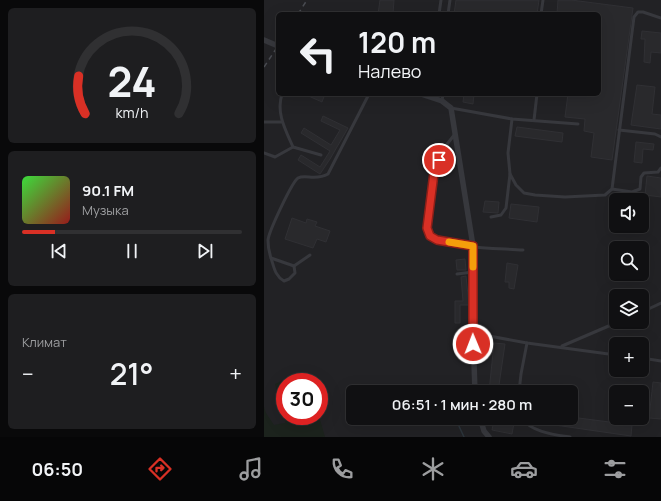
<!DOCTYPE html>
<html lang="ru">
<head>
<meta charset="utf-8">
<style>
	body { margin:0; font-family:Manrope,sans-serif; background:#1e1e20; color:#f1f3f6; height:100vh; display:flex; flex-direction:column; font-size:15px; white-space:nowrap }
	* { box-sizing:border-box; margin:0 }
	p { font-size:13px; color:#9c9d9f }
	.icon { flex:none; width:22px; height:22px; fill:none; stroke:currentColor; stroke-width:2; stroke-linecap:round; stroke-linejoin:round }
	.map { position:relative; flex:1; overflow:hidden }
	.details { display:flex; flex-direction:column; gap:8px; padding:8px; background:#09090a; width:264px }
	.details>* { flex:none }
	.top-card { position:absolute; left:12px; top:12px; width:325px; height:84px; border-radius:6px; box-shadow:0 4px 16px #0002,0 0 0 1px #303032; background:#101012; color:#f1f3f6; overflow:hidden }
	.buttons { position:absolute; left:345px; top:193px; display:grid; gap:8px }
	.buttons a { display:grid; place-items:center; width:40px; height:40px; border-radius:6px; background:#101012; box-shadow:0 4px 16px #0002,0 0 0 1px #303032; font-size:20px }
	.speed { position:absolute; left:12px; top:373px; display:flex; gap:8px; font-size:20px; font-weight:700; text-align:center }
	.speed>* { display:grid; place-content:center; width:52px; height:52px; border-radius:50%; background:#101012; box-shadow:0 4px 16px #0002,0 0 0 1px #303032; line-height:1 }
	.speed .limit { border:6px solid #d22; background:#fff; color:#111 }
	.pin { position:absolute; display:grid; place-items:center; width:34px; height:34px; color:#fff; margin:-17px; border:2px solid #fff; border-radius:50%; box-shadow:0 1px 4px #0007 }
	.me { position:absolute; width:44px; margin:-22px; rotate:359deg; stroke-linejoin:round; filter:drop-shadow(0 0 3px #0008) }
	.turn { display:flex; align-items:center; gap:14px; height:84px; padding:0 16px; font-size:18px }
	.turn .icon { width:52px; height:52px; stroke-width:2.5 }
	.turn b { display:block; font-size:28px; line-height:34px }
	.big { font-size:30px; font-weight:600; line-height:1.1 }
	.details .card { flex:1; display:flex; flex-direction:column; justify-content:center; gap:6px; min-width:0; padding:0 14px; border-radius:6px; background:#1e1e20 }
	.details .dial { align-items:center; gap:0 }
	.dial svg { height:104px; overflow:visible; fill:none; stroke:#303032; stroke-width:7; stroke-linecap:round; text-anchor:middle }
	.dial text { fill:#f1f3f6; stroke:none }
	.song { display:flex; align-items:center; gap:12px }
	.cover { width:48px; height:48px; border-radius:6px; background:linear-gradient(135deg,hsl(120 70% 55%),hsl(0 70% 35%)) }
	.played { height:4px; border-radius:2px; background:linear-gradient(90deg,#d93025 15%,#303032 15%) }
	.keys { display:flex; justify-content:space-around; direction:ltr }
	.heat { display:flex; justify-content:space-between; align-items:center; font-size:22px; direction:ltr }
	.trip { position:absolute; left:82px; top:385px; width:232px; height:40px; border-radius:6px; background:#101012; box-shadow:0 4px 16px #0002,0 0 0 1px #303032; font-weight:600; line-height:40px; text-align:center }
	.tab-bar { display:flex; height:64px; justify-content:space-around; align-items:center; background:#060607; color:#9c9d9f }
	.tab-bar .icon { width:28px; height:28px }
	.tab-bar .active { color:#d93025 }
	.tab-bar b { font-size:18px; color:#f1f3f6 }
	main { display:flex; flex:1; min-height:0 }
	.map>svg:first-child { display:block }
	.built { fill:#222225; fill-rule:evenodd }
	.green { fill:#1c231d }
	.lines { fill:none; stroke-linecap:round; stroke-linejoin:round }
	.stream { stroke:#2c353c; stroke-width:1.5 }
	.building { fill:#29292c; stroke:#303034 }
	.lane { stroke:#37383d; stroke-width:3 }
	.street { stroke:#37383d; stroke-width:5.5 }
	.rail { stroke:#4a4c52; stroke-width:1.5; stroke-dasharray:5 4; stroke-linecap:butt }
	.route-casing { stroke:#8d1f18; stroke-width:10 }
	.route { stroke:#d93025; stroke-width:7 }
	.slow { stroke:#f59e0b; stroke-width:7 }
</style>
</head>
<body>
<main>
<section class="details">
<div class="card dial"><svg viewBox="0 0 100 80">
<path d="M14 69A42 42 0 1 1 86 69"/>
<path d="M14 69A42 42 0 0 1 9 40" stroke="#d93025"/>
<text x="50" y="56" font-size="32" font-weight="700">24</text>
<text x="50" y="72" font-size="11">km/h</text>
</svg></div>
<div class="card">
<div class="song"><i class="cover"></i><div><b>90.1 FM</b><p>Музыка</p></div></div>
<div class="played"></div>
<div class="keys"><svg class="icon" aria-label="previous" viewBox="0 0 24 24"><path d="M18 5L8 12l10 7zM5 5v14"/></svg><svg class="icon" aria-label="pause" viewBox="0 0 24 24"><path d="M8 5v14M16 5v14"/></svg><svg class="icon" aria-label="next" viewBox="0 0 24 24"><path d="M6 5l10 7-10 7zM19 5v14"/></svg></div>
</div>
<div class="card"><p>Климат</p>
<div class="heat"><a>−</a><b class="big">21°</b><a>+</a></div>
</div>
</section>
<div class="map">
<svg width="397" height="437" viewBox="0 0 397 437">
	<rect width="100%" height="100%" fill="#161618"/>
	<path class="built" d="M0,0h397v437h-397zM14,14h321v80h-321zM352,200h26v26h-26zM352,248h26v26h-26zM352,296h26v26h-26zM352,344h26v26h-26zM21,382h34v34h-34zM89,392h218v26h-218zM352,392h26v26h-26z"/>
	<g class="green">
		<polygon points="24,378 31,382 21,382 21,406 14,394 11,384"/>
		<polygon points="0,407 2,413 10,425 21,423 24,416 55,416 61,437 0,437"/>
	</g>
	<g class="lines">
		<polyline class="stream" points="194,424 200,437"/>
	</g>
	<g class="building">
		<polygon points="116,0 130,0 129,14 114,14"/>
		<polygon points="192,0 275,0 273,14 190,14"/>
		<polygon points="294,0 307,0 369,8 348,160 327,157 330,133 320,131 321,119 301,117 304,94 335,94 335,14 293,14"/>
		<polygon points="378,31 397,33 397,53 387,52 386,63 380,62 381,39 377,39"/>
		<polygon points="373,85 391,87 388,114 397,115 397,129 367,125"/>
		<polygon points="40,94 61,94 58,102"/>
		<polygon points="200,94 210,94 209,104 199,102"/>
		<polygon points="59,116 84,128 66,159 56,174 34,160 37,155 56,167 66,151 37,133 40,128 67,145 76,130 57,121"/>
		<polygon points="253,127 299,133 298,142 251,136"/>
		<polygon points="372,142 390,144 389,150 379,149 378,163 370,162"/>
		<polygon points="383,176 397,178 397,197 381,195"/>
		<polygon points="221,201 235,202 234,213 219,212"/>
		<polygon points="247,204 275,207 273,222 245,218"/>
		<polygon points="28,218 42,223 43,219 53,222 51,226 66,231 62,242 53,239 49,248 21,239"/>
		<polygon points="201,259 202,270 193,270 192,260"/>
		<polygon points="243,263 254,265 250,289 245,288 245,282 241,282"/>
		<polygon points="202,276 205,305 196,305 196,323 191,323 191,301 199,301 197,277"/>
		<polygon points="230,343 241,344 235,385 249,387 248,392 225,392"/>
		<polygon points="389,382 397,383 397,419 385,418"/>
		<polygon points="307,417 368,425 367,436 270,422 270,418 307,418"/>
		<polygon points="230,420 250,423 248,434 228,430"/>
	</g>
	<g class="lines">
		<g class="lane">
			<polyline points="175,14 177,0"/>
			<polyline points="184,14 186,0"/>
			<polyline points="277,14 279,0"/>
			<path d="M18,94c-6,19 3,35 11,53l28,8"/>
			<polyline points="178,101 179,94"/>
			<polyline points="187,108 248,119 314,124"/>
			<polyline points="270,120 273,94"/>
			<polyline points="0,122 17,122"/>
			<polyline points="355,130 391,134 397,137"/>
			<path d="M191,134l-11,14 -10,25 -7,55 3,8c24,13 65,12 93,14"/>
			<polyline points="0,153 11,157 29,147"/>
			<polyline points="246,174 252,185 260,193 271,195 301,197 341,195 348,189 370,17 374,12 379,12 397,18"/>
			<polyline points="348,189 368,192 376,189 377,177 380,173 394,172 397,168"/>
			<polyline points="227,217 237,215 242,208 246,174 244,153 248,119"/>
			<path d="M46,255l-16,11 -23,-8c-2,-6 -3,-12 -3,-18 1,-9 24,-58 30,-62 7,-4 18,3 30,-4l41,-80"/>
			<path d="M7,258c3,9 4,18 13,23l5,-2 6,-6 -1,-7"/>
			<polyline points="193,274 209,272"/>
			<polyline points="378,312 397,303"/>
			<polyline points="209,333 263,343 352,355"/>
			<polyline points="298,346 354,322"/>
			<polyline points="378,358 397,361"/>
			<polyline points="255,392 257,374 263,343"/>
			<path d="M259,418c6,14 34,17 47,19"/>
		</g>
		<g class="street">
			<polyline points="0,40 14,46"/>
			<polyline points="157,94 178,101 187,108 209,246 209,333 211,392"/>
			<polyline points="216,418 220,431 225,437"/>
		</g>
		<g class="rail">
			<polyline points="34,14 43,0"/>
			<polyline points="0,67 14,46"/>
		</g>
	</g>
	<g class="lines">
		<g class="route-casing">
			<polyline id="route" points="175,160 170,173 163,228 166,236 173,240 209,246 209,344"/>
		</g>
		<use href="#route" class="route"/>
		<polyline class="slow" points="185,242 209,246 209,267"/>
	</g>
</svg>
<div class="buttons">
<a><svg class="icon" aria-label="sound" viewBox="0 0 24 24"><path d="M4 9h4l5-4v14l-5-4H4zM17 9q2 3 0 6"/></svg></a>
<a><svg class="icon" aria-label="search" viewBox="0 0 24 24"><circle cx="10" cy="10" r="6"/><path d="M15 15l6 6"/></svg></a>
<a><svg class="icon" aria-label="layers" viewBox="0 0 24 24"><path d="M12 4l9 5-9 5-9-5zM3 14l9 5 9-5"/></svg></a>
<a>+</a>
<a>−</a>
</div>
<div class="speed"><div class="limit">30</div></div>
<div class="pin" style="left:175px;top:160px;background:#d93025"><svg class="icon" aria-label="arrive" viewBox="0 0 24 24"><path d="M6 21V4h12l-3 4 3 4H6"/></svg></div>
<svg class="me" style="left:209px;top:344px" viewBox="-20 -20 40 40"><circle r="17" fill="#d93025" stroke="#fff" stroke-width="3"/><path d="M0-11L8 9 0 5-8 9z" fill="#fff"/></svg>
<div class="trip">06:51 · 1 мин · 280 m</div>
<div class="top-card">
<div class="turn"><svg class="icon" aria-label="left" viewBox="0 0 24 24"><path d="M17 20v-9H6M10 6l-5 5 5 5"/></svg><div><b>120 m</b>Налево</div></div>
</div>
</div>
</main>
<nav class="tab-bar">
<b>06:50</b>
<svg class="icon active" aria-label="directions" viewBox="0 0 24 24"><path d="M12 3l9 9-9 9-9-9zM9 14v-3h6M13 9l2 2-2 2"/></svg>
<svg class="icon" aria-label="music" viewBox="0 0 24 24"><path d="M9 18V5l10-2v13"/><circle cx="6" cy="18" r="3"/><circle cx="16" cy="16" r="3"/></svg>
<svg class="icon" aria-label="phone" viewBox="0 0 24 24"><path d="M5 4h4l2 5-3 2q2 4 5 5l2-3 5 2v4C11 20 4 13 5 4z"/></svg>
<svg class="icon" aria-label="climate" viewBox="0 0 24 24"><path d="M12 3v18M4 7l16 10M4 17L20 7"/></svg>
<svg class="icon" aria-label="car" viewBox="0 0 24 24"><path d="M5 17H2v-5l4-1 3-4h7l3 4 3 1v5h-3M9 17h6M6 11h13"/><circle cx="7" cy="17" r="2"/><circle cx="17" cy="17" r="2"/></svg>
<svg class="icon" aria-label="filters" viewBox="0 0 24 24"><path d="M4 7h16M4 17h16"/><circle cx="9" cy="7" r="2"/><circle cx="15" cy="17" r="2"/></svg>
</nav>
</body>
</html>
